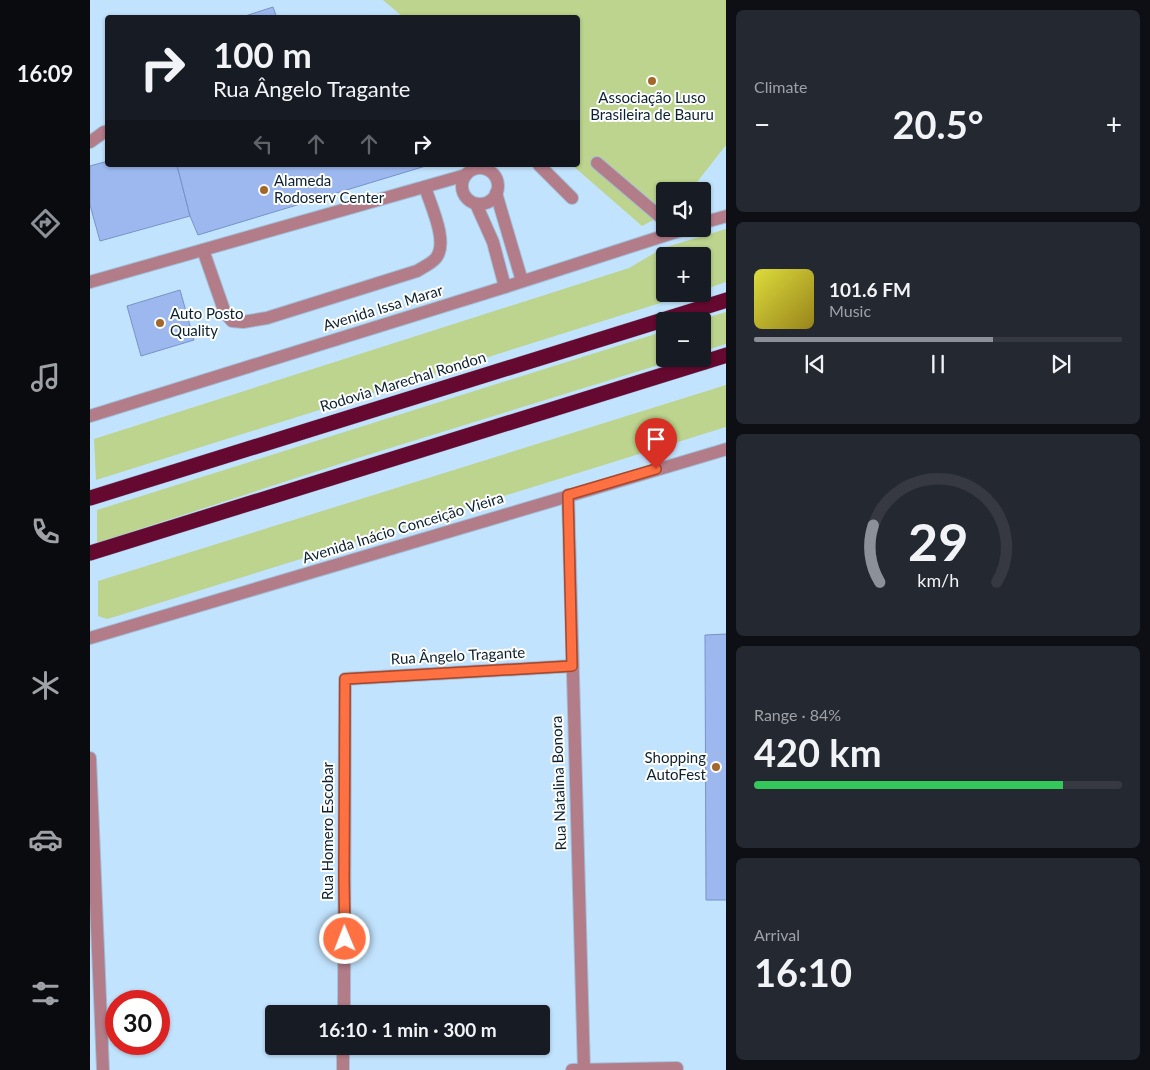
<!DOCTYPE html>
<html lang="en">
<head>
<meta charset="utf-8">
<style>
	body { margin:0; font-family:Lato,sans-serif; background:#242831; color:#f1f3f6; height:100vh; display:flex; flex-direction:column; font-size:19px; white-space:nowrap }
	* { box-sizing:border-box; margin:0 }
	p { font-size:16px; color:#9ea1a6 }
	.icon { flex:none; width:28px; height:28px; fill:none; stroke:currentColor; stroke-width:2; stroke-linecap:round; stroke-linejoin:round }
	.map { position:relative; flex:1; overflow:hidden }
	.sheet { display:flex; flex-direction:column; gap:10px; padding:10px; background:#0d0f14; width:424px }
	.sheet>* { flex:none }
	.top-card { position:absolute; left:15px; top:15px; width:475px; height:152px; border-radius:5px; box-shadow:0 1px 4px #0004; background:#171b24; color:#f1f3f6; overflow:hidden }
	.tools { position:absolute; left:566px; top:182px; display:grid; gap:10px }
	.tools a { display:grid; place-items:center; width:55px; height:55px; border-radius:5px; background:#171b24; box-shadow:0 1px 4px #0004; font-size:25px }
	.speed { position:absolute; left:15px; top:990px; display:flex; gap:10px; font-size:25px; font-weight:700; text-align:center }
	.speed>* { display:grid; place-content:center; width:65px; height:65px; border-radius:50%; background:#171b24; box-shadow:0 1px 4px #0004; line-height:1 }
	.speed .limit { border:8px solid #d22; background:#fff; color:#111 }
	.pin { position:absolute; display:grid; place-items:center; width:42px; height:42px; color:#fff; margin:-51px -21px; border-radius:50% 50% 50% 0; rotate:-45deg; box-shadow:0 0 5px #0007 }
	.pin .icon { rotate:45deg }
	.me { position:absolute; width:55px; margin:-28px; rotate:359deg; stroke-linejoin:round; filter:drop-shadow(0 0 4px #0008) }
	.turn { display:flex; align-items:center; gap:18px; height:105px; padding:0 25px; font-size:22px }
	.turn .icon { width:65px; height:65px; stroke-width:2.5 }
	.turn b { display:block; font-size:35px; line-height:42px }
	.lanes { display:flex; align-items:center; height:48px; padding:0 25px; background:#0003; justify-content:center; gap:25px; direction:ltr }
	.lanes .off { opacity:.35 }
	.big { font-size:38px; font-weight:700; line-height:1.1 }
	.sheet .card { flex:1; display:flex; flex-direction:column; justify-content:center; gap:8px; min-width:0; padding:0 18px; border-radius:8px; background:#242831 }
	.sheet .dial { align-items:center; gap:0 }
	.dial svg { height:130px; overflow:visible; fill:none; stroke:#363941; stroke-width:7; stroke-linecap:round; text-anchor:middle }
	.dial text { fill:#f1f3f6; stroke:none }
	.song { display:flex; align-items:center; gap:15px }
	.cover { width:60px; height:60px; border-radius:8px; background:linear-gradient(135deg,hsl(60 70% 55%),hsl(50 70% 35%)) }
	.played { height:5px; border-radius:2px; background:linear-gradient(90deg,#8c9099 65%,#363941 65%) }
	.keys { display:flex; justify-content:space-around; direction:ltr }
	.heat { display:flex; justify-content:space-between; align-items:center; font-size:28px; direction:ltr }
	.charge { height:8px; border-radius:4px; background:linear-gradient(90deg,#34c759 84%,#363941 0) }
	.trip { position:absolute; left:175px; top:1005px; width:285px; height:50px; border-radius:5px; background:#171b24; box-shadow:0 1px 4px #0004; font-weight:700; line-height:50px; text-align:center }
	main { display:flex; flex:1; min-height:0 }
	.dock { display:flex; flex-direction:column; width:90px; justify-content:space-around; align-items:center; background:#090b0e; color:#9ea1a6 }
	.dock .icon { width:35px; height:35px }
	.dock .active { color:#8c9099 }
	.dock b { font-size:22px; color:#f1f3f6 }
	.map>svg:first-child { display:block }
	.green { fill:#bcd48d }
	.building { fill:#9cb8ef; stroke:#7892c7 }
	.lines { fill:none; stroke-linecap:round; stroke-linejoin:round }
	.minor-casing { stroke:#a1c0d9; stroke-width:14 }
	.highway-casing { stroke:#a1c0d9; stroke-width:16 }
	.minor { stroke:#b37c89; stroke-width:12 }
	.highway { stroke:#660930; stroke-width:15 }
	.route-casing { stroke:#a6492c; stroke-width:12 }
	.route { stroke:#ff7043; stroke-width:9 }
	.poi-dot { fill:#a36729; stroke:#fff; stroke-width:2 }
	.labels { text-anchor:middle; stroke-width:4; stroke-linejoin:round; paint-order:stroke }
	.poi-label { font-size:15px; fill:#0b2132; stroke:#fff; text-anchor:start }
	.street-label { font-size:15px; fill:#0b2132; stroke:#fff }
</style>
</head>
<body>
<main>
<nav class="dock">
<b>16:09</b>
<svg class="icon active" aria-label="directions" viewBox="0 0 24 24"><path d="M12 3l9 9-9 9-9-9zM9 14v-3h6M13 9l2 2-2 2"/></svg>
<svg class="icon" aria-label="music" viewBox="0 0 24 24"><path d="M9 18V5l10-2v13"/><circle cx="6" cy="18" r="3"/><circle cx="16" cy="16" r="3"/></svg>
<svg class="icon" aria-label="phone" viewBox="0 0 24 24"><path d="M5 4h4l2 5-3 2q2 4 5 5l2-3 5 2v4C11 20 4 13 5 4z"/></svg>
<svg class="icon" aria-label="climate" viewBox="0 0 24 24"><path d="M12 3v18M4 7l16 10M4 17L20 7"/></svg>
<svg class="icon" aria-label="car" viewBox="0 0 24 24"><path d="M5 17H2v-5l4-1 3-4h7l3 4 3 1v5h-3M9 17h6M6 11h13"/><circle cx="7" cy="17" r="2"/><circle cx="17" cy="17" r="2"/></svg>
<svg class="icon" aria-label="filters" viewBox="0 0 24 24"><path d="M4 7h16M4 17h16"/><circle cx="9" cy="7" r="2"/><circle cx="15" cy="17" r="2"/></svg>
</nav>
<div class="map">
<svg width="637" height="1070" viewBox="0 0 637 1070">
	<rect width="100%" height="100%" fill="#c2e3fe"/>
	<g class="green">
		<polygon points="293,0 636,0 636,145 600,191 575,191 575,214 552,226 482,165 488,165 488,18 313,17"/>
		<polygon points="636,229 636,282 613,290 612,256 575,256 575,294 599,294 6,480 4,439 539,268 573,248"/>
		<polygon points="636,312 636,344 613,351 612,321 606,321"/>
		<polygon points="575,331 575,359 588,359 271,457 7,543 7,510"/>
		<polygon points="636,385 636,427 24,617 17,619 8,616 8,581"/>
	</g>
	<g class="building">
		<polygon points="183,7 187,18 149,18"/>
		<polygon points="18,161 18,165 87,165 100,216 10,241 0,205 0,166"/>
		<polygon points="87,165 339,165 108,235 100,216"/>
		<polygon points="90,290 104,340 51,356 37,306"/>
		<polygon points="637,634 637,900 616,900 615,635"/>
	</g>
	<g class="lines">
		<g class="minor-casing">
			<g id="minor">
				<polyline points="0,142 14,132 18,131"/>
				<polyline points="507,163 575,221"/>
				<polyline points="449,165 482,198"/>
				<circle cx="390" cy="186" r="18"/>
				<polyline points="406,193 432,281"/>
				<polyline points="386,204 403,242 415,287"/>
				<polyline points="612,223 637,216"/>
				<path d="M113,250l22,63 7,8 11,1 24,-4 150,-47c6,-4 14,-7 19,-13 13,-16 -6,-54 -11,-71"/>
				<polyline points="0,282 376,175"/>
				<polyline points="0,416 415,287 595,229"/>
				<polyline points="478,495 494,1070"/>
				<polyline points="0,638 637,449"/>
				<polyline points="0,758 13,1070"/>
				<polyline points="254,1014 255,679 482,666"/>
				<polyline points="253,1070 253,1046"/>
				<polyline points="482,1070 587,1068"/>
			</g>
		</g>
		<g class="highway-casing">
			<g id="highway">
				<polyline points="0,498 637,300"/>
				<polyline points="0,553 637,355"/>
			</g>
		</g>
		<use href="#minor" class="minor"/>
		<use href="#highway" class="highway"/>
	</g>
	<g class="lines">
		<g class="route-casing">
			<polyline id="route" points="255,939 254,878 255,679 482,666 478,495 566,469"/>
		</g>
		<use href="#route" class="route"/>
	</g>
	<g class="poi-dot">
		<circle cx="562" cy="81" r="5"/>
		<circle cx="174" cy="190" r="5"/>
		<circle cx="70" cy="323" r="5"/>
		<circle cx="626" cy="767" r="5"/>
	</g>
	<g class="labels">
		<g class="poi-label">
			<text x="562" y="103" text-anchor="middle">Associação Luso<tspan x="562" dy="17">Brasileira de Bauru</tspan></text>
			<text x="184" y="186">Alameda<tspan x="184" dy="17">Rodoserv Center</tspan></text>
			<text x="80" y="319">Auto Posto<tspan x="80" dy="17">Quality</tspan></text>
			<text x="616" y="763" text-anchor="end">Shopping<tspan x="616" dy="17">AutoFest</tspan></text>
		</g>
		<g class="street-label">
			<text transform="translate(293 308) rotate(-17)" y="5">Avenida Issa Marar</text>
			<text transform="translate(313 382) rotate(-17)" y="5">Rodovia Marechal Rondon</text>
			<text transform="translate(313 528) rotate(-17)" y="5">Avenida Inácio Conceição Vieira</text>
			<text transform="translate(368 656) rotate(-3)" y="5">Rua Ângelo Tragante</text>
			<text transform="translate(469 783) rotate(-92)" y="5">Rua Natalina Bonora</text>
			<text transform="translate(238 831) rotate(-90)" y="5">Rua Homero Escobar</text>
		</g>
	</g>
</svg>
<div class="tools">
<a><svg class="icon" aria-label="sound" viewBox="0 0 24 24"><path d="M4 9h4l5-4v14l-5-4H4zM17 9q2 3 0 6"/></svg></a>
<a>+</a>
<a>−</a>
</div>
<div class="speed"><div class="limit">30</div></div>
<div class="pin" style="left:566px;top:469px;background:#d93025"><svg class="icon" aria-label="arrive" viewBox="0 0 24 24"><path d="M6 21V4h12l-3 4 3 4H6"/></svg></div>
<svg class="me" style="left:255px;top:939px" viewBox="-20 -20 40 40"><circle r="17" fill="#ff7043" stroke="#fff" stroke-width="3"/><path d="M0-11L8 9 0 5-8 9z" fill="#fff"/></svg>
<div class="trip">16:10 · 1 min · 300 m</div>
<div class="top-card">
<div class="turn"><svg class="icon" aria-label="right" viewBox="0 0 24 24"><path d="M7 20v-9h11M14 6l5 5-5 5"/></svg><div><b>100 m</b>Rua Ângelo Tragante</div></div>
<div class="lanes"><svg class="icon off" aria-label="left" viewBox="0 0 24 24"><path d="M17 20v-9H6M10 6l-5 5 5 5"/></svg><svg class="icon off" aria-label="ahead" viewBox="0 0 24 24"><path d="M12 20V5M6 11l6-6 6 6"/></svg><svg class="icon off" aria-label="ahead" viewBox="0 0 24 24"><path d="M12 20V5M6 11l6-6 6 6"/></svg><svg class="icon" aria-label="right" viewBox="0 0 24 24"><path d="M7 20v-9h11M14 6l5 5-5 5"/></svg></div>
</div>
</div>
<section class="sheet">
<div class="card"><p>Climate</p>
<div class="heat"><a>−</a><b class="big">20.5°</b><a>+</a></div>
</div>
<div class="card">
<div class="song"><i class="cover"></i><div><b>101.6 FM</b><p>Music</p></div></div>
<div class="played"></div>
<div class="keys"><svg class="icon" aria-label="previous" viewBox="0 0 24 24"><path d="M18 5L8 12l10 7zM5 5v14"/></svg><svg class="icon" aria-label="pause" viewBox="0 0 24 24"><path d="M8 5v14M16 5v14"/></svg><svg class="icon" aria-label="next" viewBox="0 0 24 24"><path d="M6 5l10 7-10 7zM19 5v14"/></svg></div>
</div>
<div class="card dial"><svg viewBox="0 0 100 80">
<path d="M14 69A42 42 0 1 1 86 69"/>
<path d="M14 69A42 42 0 0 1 10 34" stroke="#8c9099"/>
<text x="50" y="56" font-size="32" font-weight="700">29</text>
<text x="50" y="72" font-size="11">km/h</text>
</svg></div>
<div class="card"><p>Range · 84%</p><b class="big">420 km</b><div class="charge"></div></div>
<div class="card"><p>Arrival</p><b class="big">16:10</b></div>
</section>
</main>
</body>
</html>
